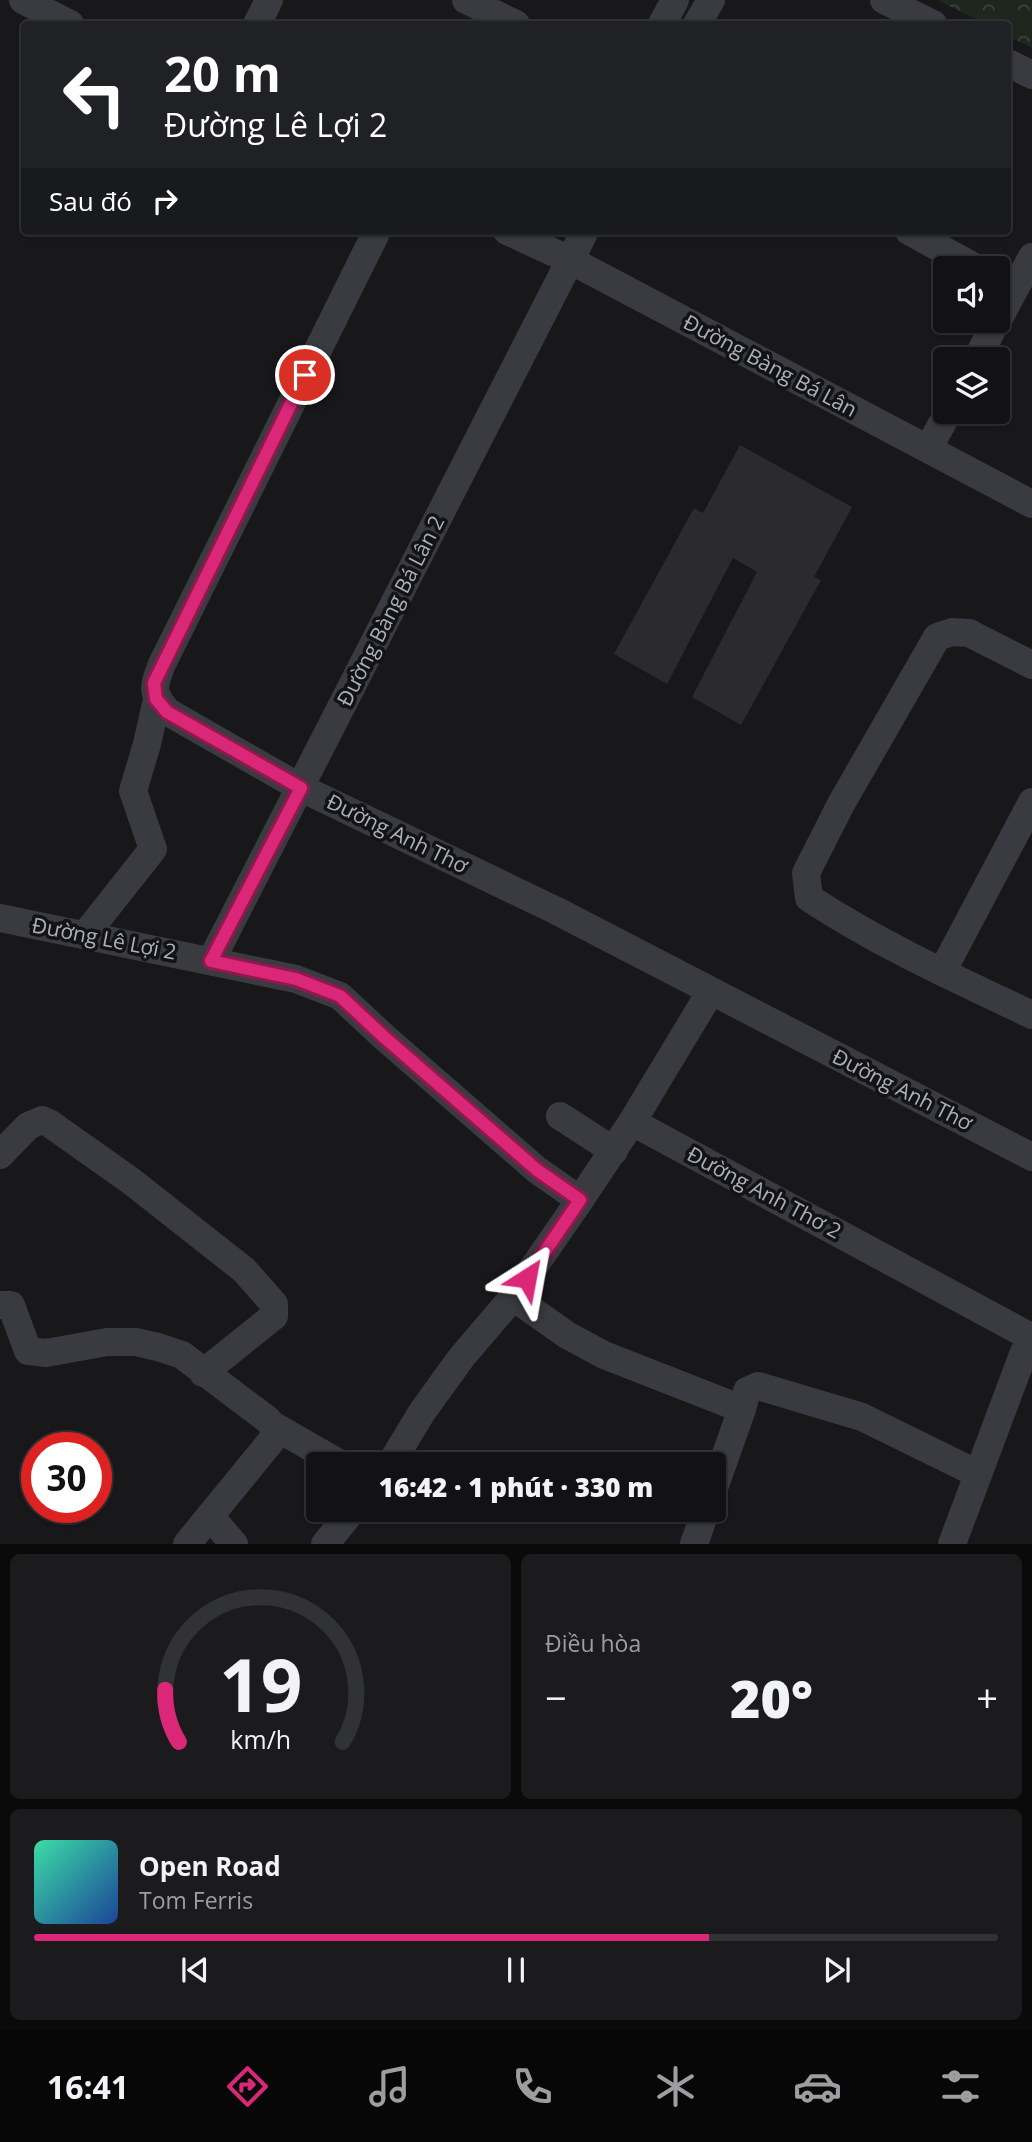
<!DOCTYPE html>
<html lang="vi">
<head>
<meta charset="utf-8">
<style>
	body { margin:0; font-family:"Open Sans",sans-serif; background:#1b1b1d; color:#f1f3f6; height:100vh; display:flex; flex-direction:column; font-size:26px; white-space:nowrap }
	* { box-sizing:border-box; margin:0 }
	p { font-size:23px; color:#9c9ea0 }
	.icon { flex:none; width:38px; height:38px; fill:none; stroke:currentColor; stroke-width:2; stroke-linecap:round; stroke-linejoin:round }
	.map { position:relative; height:1544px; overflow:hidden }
	.panel { display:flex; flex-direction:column; gap:10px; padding:10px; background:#0a0a0b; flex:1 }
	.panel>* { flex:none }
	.hud { position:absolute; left:21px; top:21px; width:990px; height:214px; border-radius:7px; box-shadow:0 2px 5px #0004,0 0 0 2px #313234; background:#202124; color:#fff; overflow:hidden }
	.controls { position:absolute; left:933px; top:256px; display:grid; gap:14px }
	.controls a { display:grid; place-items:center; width:77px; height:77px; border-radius:7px; background:#121214; box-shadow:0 2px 5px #0004,0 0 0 2px #313234; font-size:35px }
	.speed { position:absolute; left:21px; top:1432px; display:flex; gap:14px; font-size:35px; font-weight:700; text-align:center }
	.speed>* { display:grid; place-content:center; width:91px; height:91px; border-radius:50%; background:#121214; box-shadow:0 2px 5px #0004,0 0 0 2px #313234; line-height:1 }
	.speed .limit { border:10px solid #d22; background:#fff; color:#111 }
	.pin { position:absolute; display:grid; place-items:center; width:60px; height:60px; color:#fff; margin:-30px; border:4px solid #fff; border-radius:50%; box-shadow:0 2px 7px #0007 }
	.me { position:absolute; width:77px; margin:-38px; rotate:34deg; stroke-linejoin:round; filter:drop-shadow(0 0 5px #0008) }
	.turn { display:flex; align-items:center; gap:24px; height:147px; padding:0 28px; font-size:32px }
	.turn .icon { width:91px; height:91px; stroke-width:2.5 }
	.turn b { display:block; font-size:49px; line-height:60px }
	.then { display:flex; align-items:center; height:66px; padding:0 28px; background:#0003; gap:14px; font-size:26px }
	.big { font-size:52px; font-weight:800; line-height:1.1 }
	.panel .widget { flex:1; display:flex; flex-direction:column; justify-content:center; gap:10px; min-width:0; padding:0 24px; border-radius:10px; background:#1b1b1d }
	.panel .dial { align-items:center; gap:0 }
	.dial svg { height:182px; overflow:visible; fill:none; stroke:#313234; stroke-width:7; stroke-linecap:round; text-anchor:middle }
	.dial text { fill:#f1f3f6; stroke:none }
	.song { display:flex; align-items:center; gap:21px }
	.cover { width:84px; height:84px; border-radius:10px; background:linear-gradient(135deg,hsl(160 70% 55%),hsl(220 70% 35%)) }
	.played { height:7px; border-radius:4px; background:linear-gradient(90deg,#db2777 70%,#313234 70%) }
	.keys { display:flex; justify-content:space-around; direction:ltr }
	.heat { display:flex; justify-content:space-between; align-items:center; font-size:38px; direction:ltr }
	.panel .tiles { flex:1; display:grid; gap:10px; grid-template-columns:1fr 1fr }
	.widget:last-child { grid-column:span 2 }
	.trip { position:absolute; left:306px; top:1452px; width:420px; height:70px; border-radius:7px; background:#121214; box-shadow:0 2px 5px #0004,0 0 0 2px #313234; font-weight:800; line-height:70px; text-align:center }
	.tab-bar { display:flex; height:112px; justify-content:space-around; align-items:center; background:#070708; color:#9c9ea0 }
	.tab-bar .icon { width:49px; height:49px }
	.tab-bar .active { color:#db2777 }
	.tab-bar b { font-size:32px; color:#f1f3f6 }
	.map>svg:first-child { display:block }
	.park { fill:url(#park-crowns) }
	.building { fill:#2b2b2f }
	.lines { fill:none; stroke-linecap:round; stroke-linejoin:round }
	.minor { stroke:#393b40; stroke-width:28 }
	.route-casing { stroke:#8e194d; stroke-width:18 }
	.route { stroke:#db2777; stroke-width:12 }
	.labels { text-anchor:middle; stroke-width:7; stroke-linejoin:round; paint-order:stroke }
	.street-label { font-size:21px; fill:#aab0bb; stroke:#131316 }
</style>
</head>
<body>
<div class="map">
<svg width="1032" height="1544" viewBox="0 0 1032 1544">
	<defs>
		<pattern id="park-crowns" width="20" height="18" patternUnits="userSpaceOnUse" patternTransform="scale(1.75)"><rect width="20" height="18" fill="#1e261e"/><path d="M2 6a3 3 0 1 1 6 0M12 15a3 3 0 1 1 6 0" fill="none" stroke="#3c433d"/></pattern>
	</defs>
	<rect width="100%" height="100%" fill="#18181b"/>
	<polygon class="park" points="937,0 1032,0 1032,48 1008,36 1008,24 985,24"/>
	<polygon class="building" points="740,445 852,507 814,577 821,580 741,725 692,697 757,572 733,558 667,684 614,654 694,508 703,513"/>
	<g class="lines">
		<g class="minor">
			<polyline points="23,0 70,24"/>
			<polyline points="466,0 516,24"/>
			<polyline points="884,0 933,24"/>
			<polyline points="257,24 269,0"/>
			<polyline points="662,24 675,0"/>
			<polyline points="697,24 711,0"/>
			<polyline points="1008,63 1032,75"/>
			<path d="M377,231l-215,433c-9,23 -11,29 6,48l133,76 254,122 477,247"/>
			<polyline points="507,231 570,260 1032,504"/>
			<polyline points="909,231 976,268"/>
			<polyline points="998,320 1032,257"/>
			<polyline points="977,359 997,320"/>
			<polyline points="928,449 949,411"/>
			<path d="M1032,665l-63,-32 -17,-1 -15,5 -96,167 -35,69 3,25c70,46 147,81 223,117"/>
			<polyline points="0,918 296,979 340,996 384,1037 537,1170 580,1200 632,1122"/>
			<polyline points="85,935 153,849 133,791 147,744 157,699"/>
			<polyline points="211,961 585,231"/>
			<polyline points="942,972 1032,802"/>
			<polyline points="711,991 632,1122 1031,1337"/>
			<polyline points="560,1116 614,1151"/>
			<polyline points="0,1155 28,1126 42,1120 49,1123 131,1181 244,1270 274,1304 274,1316 203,1373"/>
			<polyline points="580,1200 513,1297 567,1335 604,1355 742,1409 747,1391 758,1386 765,1388 862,1417 978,1474"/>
			<path d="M0,1305h11l17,46 18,2 61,-11h29l22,5 24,8 86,65c6,7 7,11 4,20l-85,104"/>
			<polyline points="274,1426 342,1465"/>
			<polyline points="390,1465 422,1412 461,1358 513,1297"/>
			<polyline points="714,1488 742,1409"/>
			<polyline points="210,1516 234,1544"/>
			<polyline points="325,1544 353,1510"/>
			<polyline points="694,1544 706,1510"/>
			<polyline points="952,1544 1024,1352 1032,1336"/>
		</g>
	</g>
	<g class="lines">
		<g class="route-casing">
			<polyline id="route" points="305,375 154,683 156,699 167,712 301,788 211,961 296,979 340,996 384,1037 537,1170 580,1200 527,1278"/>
		</g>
		<use href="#route" class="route"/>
	</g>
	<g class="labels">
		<g class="street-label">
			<text transform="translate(770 366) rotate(28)" y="7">Đường Bàng Bá Lân</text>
			<text transform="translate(391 611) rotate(-63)" y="7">Đường Bàng Bá Lân 2</text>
			<text transform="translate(397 834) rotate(26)" y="7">Đường Anh Thơ</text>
			<text transform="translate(104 939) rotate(11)" y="7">Đường Lê Lợi 2</text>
			<text transform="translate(902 1090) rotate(27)" y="7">Đường Anh Thơ</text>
			<text transform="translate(764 1193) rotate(28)" y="7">Đường Anh Thơ 2</text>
		</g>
	</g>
</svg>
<div class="controls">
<a><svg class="icon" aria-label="sound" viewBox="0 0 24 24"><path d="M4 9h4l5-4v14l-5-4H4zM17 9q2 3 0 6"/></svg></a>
<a><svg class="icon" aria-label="layers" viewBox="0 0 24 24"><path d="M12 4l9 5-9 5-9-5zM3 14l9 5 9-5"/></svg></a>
</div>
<div class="speed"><div class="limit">30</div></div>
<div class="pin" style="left:305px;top:375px;background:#d93025"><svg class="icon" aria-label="arrive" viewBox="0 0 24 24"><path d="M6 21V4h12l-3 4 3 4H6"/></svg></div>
<svg class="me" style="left:527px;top:1278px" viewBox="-20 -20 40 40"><path d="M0-17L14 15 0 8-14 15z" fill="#db2777" stroke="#fff" stroke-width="4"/></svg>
<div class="trip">16:42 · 1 phút · 330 m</div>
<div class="hud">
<div class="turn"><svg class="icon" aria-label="left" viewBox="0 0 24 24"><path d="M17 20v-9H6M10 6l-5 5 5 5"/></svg><div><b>20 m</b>Đường Lê Lợi 2</div></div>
<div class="then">Sau đó<svg class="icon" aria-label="right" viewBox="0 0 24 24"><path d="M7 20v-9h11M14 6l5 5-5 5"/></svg></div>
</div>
</div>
<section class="panel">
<div class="tiles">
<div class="widget dial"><svg viewBox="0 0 100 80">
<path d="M14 69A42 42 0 1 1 86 69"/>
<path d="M14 69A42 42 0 0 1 8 46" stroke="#db2777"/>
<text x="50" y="56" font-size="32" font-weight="700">19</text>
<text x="50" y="72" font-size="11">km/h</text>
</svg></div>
<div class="widget"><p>Điều hòa</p>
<div class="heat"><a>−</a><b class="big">20°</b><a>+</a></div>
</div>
<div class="widget">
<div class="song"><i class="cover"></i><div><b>Open Road</b><p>Tom Ferris</p></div></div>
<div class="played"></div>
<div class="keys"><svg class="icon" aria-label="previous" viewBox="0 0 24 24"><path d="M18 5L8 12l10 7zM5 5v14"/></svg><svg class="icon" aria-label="pause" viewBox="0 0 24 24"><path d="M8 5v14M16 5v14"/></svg><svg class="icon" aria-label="next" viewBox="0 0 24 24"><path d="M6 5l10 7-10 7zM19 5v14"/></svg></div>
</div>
</div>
</section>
<nav class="tab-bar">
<b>16:41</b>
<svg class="icon active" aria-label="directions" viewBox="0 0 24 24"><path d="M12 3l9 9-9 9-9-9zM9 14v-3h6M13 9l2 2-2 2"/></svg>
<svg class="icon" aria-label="music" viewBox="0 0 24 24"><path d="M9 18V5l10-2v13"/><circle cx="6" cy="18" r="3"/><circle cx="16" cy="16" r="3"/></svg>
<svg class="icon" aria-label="phone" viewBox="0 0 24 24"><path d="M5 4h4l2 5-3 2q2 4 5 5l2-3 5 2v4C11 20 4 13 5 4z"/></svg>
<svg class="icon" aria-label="climate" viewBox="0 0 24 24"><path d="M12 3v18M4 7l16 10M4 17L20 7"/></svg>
<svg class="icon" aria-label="car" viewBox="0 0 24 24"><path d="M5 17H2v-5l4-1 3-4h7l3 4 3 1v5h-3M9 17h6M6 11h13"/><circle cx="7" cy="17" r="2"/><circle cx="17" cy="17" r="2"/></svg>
<svg class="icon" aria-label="filters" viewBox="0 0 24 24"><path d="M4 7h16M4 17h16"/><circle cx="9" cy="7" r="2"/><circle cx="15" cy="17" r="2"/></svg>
</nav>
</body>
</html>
